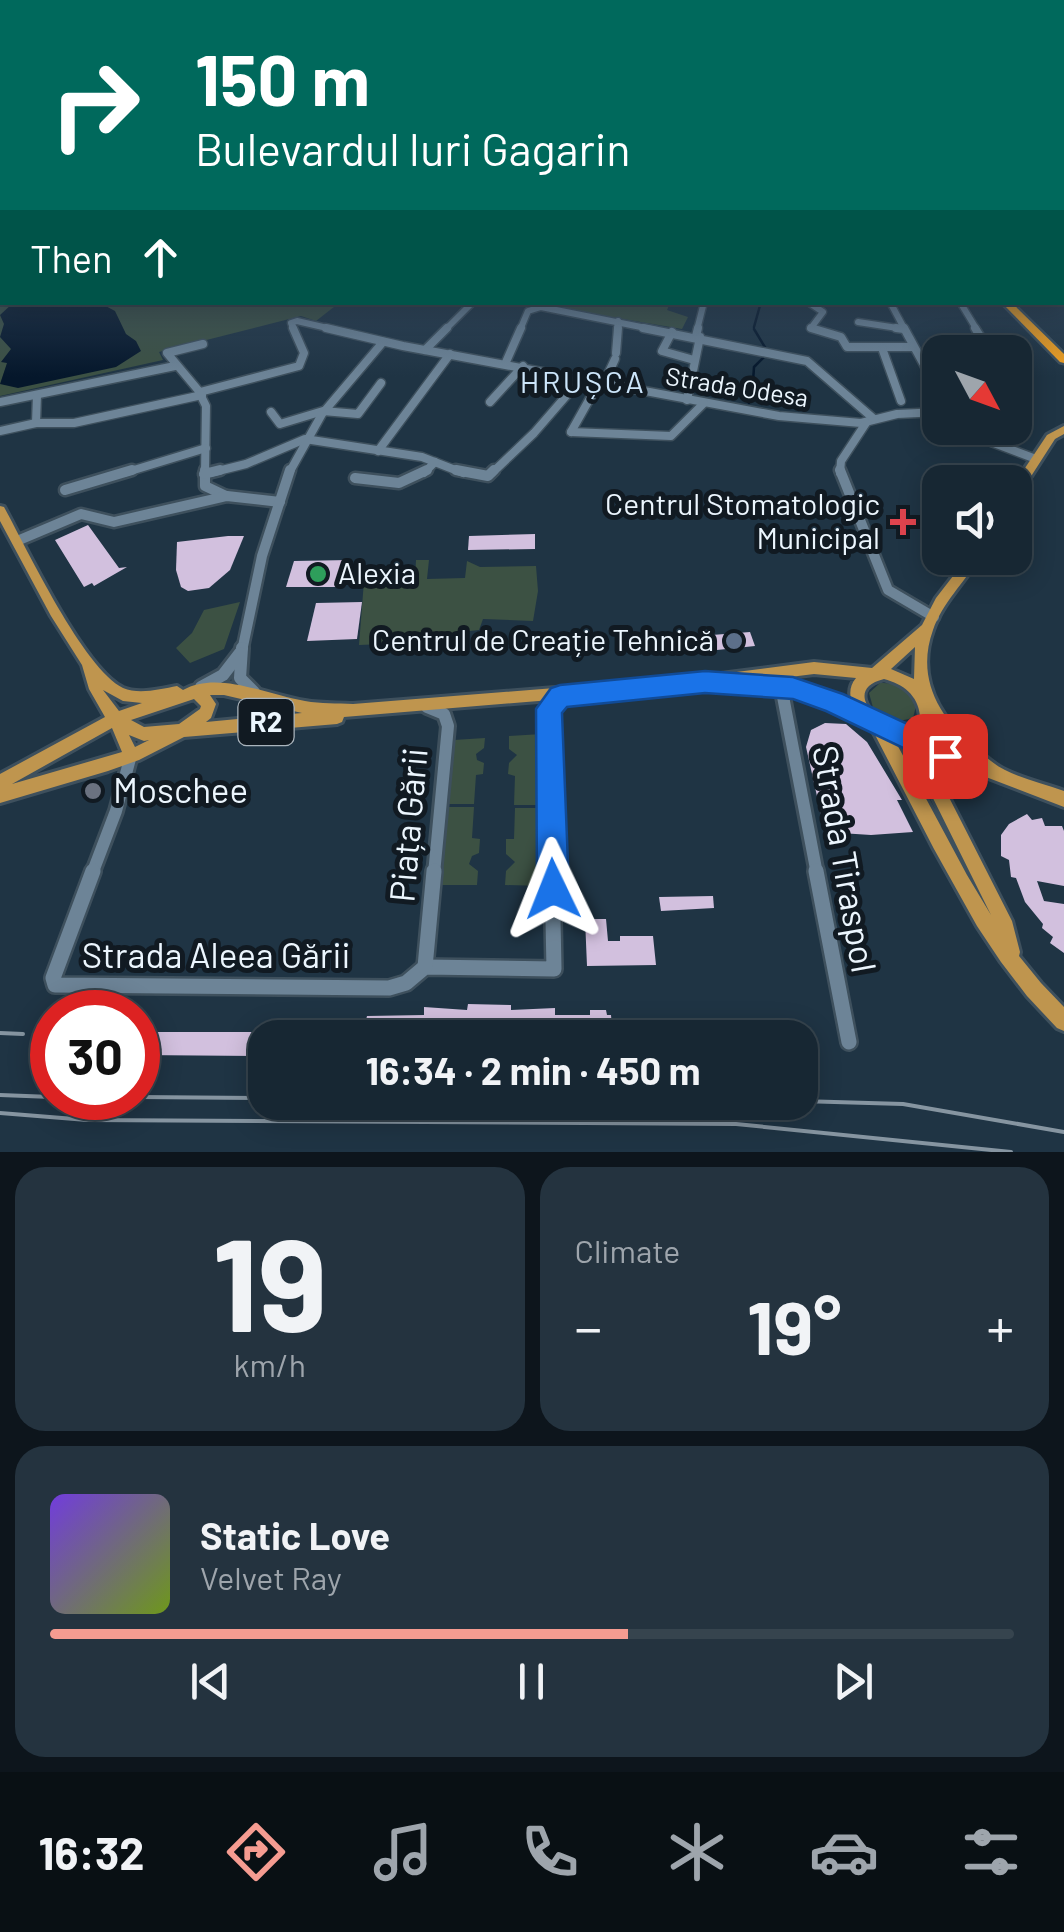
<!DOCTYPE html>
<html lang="en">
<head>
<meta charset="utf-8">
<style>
	body { margin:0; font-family:Barlow,sans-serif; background:#24333f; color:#f1f3f6; height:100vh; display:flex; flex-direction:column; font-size:38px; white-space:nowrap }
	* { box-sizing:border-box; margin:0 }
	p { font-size:32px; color:#9ea5ac }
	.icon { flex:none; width:55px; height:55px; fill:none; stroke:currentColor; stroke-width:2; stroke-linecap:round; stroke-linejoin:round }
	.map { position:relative; height:1152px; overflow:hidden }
	.panel { display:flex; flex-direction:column; gap:15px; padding:15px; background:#0d151c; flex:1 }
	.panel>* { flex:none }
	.top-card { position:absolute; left:0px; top:0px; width:1065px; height:305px; box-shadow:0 5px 25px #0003,0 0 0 2px #36444e; background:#00695c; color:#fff; overflow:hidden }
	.needle { width:65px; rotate:131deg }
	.controls { position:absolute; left:922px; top:335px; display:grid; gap:20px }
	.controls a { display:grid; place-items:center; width:110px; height:110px; border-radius:20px; background:#172733; box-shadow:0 5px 25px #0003,0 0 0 2px #36444e; font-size:50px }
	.speed { position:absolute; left:30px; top:990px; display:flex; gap:20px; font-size:50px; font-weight:700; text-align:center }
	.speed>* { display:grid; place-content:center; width:130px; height:130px; border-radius:50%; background:#172733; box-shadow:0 5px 25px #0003,0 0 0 2px #36444e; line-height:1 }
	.speed .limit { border:15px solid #d22; background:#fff; color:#111 }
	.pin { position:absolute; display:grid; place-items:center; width:85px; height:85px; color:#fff; margin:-42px; border-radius:20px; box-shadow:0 5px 15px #0006 }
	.me { position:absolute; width:110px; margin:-55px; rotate:358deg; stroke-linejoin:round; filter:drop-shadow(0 0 8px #0008) }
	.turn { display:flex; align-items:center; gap:35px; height:210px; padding:0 30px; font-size:45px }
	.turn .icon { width:130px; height:130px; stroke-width:2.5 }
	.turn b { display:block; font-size:70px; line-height:85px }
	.then { display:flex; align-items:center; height:95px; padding:0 30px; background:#0003; gap:20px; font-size:38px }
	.big { font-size:75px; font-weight:700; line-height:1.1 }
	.panel .widget { flex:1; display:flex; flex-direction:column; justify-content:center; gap:15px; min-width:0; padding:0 35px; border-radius:30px; background:#24333f }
	.panel .dial { align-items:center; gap:0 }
	.dial b { font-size:130px; line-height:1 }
	.song { display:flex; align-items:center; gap:30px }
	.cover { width:120px; height:120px; border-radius:15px; background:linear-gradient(135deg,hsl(260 70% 55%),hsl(80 70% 35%)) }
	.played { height:10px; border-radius:5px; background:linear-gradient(90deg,#f59c91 60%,#36444e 60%) }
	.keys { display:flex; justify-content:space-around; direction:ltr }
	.heat { display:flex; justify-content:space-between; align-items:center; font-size:55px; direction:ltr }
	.panel .tiles { flex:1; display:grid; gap:15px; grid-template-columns:1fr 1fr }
	.widget:last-child { grid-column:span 2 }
	.trip { position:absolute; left:248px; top:1020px; width:570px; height:100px; border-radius:30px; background:#172733; box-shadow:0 5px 25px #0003,0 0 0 2px #36444e; font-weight:700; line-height:100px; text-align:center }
	.menu { display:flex; height:160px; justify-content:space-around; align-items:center; background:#091014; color:#9ea5ac }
	.menu .icon { width:70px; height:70px }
	.menu .on { color:#f59c91 }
	.menu b { font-size:45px; color:#f1f3f6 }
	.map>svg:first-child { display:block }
	.green { fill:#3c5143 }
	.water { fill:#05172b }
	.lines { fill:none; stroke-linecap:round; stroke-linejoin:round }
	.stream { stroke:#05172b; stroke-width:2.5 }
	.building { fill:#d2c0de }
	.minor-far4-casing { stroke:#3e505d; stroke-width:9 }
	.minor-far3-casing { stroke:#3e505d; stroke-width:11 }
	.minor-far2-casing { stroke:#3e505d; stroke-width:15 }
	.minor-far1-casing { stroke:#3e505d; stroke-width:18 }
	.minor-casing { stroke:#3e505d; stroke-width:20 }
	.major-casing { stroke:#3e505d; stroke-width:6 }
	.highway-casing { stroke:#3e505d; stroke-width:5 }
	.minor-far4 { stroke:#6d8497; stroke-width:6 }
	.minor-far3 { stroke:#6d8497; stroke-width:8 }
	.minor-far2 { stroke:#6d8497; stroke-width:10 }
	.minor-far1 { stroke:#6d8497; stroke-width:12 }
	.minor { stroke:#6d8497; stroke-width:15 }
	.major { fill:#bf954e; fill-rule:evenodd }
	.highway { fill:#f5a11e; fill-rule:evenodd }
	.rail { stroke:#8695a1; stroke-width:4 }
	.route { fill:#1a73e8; stroke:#114b97; stroke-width:2.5 }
	.health-dot { fill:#e0444e; stroke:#111a22; stroke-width:4 }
	.leisure-dot { fill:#2e9e5b; stroke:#111a22; stroke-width:4 }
	.service-dot { fill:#5c6f8a; stroke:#111a22; stroke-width:4 }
	.worship-dot { fill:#6b7280; stroke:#111a22; stroke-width:4 }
	.labels { text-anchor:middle; stroke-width:10; stroke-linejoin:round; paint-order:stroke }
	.far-street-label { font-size:25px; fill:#ecf6fe; stroke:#111a22 }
	.shield { fill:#111a22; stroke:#aab4bc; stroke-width:2.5 }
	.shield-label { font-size:28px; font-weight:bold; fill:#ecf6fe }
	.far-quarter-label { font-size:30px; letter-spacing:2.5px; fill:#cde6fb; stroke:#111a22 }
	.poi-label { font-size:30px; fill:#ecf6fe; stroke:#111a22; text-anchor:end }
	.near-poi-label { font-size:35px; fill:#ecf6fe; stroke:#111a22; text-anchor:start }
	.near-street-label { font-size:35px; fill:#ecf6fe; stroke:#111a22 }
</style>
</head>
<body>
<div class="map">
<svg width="1064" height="1152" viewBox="0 0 1064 1152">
	<rect width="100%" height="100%" fill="#1f3444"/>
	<g class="green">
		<polygon points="0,215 2,302 339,303 316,321 301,316 159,352 163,360 0,396"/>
		<polygon points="542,302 670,303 667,310 688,317 682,329 540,305"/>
		<polygon points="416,560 429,560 427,579 465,578 467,561 480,567 536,566 538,591 533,621 483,619 479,630 461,632 459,641 359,645 364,581 415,579"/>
		<polygon points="240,602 224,649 190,663 176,648 192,633 204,610"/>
		<path d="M880,683c17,-1 30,7 36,23l-3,12 -18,4 -21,-11 -5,-18z"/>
		<polygon points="542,734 542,805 514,805 515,776 508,774 509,763 517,755 509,749 509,736"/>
		<polygon points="485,738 484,748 476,754 477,760 484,763 483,774 476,775 474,804 448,804 454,740"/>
		<polygon points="448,807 474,807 472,838 480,839 479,853 472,856 469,864 478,871 477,885 441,885"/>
		<polygon points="515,808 542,808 543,886 505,885 506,871 515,862 506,854 506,839 514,839"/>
	</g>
	<polygon class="water" points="13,303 100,303 115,311 126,334 136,341 141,351 116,367 18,388 0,384 7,363 1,362 11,349 0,337 4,324 0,315"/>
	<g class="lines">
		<g class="stream">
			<polyline points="754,327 761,302"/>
			<polyline points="754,329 766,349"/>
			<polyline points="749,403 747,389 753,382 754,367 766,355"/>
		</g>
	</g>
	<g class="building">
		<polygon points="88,525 119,568 127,567 94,586 92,583 84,587 55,540"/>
		<polygon points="535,534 535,549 468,550 469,536"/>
		<polygon points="228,536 244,536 230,570 209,588 188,591 181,587 176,570 177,542"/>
		<polygon points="349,560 343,587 286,587 294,561"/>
		<polygon points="362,602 357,639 307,641 316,603"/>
		<polygon points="750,632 755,646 717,650 712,635"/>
		<polygon points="825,723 846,724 867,742 902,800 897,800 913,832 871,835 825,832 806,747 811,730"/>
		<polygon points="1027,814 1032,820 1042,818 1045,826 1062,826 1064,831 1064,886 1037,881 1044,901 1064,904 1064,953 1050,943 1053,937 1042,928 1043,924 1025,902 1016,878 1011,877 1009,860 1001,856 1001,835 1009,824"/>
		<polygon points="713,896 714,908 661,911 659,897"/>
		<polygon points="585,919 606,919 608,941 620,941 620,936 653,936 656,965 587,966"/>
		<polygon points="468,1004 511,1005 511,1010 555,1008 555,1015 590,1015 590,1010 606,1010 607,1015 611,1015 613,1038 356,1038 359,1020 366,1020 367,1016 424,1015 424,1007 467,1010"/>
		<polygon points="138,1032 265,1032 265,1056 138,1055"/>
	</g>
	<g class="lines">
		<g class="minor-far4-casing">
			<g id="minor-far4">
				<polyline points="808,302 823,312 811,328 819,330"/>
				<polyline points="890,302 905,330"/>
				<polyline points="960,302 977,330"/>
				<polyline points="858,322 904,329"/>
				<polyline points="294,330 291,323 297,321 336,330"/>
				<polyline points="445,330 473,302"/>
				<polyline points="520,330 528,311 541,307 656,330"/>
				<polyline points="617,330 618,321"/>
				<polyline points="697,330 704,302"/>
			</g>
		</g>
		<g class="minor-far3-casing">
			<g id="minor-far3">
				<polyline points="326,328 403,346 779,416 861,423 897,414 940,412"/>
				<polyline points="643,328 807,361 874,419"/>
				<polyline points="811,328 841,337 847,347 912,347"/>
				<polyline points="896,328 904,329"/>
				<polyline points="904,328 940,394"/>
				<polyline points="975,328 990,352"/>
				<polyline points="672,332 662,351 694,360"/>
				<polyline points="696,336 698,328"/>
				<polyline points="203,344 167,353 198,390 206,406 205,473"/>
				<polyline points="882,348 901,401"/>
				<polyline points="425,350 447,328"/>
				<polyline points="616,353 618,328"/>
				<polyline points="506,362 521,328"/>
				<polyline points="603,385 615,359"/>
				<polyline points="200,392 299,366 304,353 293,328"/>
				<polyline points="687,400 700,337"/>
				<polyline points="0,402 175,366"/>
				<polyline points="490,402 523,366"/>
				<polyline points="271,412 280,424 323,411 358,414 381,383"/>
				<polyline points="36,423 37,395"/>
				<polyline points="943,428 962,439 978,437 1036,459"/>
				<polyline points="0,431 36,423 74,423 202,395"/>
				<polyline points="571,432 671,436 704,403"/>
				<polyline points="571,432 598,384"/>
				<polyline points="378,451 450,354"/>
				<polyline points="124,473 206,448"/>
				<polyline points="210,473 246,464 305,439 422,457 463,473"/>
				<polyline points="289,473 322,414 383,342"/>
				<polyline points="424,473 435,462"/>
				<polyline points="492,473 534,433 580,380"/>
				<polyline points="840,473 841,461 866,423"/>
			</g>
		</g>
		<g class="minor-far2-casing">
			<g id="minor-far2">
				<polyline points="205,470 205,486 226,496"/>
				<polyline points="456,470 488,476 494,470"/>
				<polyline points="840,470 888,590 934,617"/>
				<polyline points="204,474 220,470"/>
				<polyline points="355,478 399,483 427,470"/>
				<polyline points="65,490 132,470"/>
				<polyline points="17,541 81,514 114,522 227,496 280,502"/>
				<polyline points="242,651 262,556 290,470"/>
			</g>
		</g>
		<g class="minor-far1-casing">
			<g id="minor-far1">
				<polyline points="242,648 240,678 254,692"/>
				<polyline points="781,686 817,874"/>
				<polyline points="201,687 223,675 240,653"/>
				<polyline points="427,707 444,714 448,726 434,874"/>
				<polyline points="92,874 116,811 131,755"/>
				<polyline points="552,874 549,709 555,699 566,694"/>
			</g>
		</g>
		<g class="minor-casing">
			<g id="minor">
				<polyline points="93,871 53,978 55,985 389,988 406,983 425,967 554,969 552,871"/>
				<polyline points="816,871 849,1042"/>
				<polyline points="425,967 434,871"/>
			</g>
		</g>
		<g class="major-casing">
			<g id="major">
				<rect x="1062" y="224" width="2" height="4"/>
				<polygon points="1064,426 1064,434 1055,439 1019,495 1015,496 1015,483 1047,435"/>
				<path d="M0,506l4,1c23,42 79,161 119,181 16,7 38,1 54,-2l6,4c35,-20 84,5 122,11 16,3 32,2 48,3l352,-28 109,-14 58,6 50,-43 14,-27 31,-40h12c-14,24 -37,45 -46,72 -17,47 5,86 41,117 9,7 20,18 31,23 18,9 40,14 59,21v16l-133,-51 1,8 80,157 8,31 -1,4 22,27 23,24v24l-7,-3 -30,-32 -26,-34 -24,-36 -43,-77 -62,-120 -68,-32 -65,-8 -6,-4 -389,32 -2,5 -5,2 -153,13 -45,23 -31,11 -108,32v-29l105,-57 -16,-28 -7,-24 -31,-49 -51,-95zM915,647l-1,32 -23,-10zM814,674l42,4c-7,8 -7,18 -3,27l-48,-20 -39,-5zM884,679c19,5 34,16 36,37l-5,8c-9,1 -17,2 -25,-1 -24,-9 -40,-36 -6,-44zM103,690l20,11 19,2 -23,8zM210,695h14l78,18 -96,9 5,-4 5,-14zM194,699l7,7 -1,3 -21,15 -35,3 -13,-7zM932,723l27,30 -28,-12 -1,-15zM112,728l10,24 -110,32zM129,735l15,6 5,-1 -14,7zM893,737l8,2 9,-1 -2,4 3,5 5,2v16l3,5 72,145 -24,-40z"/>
			</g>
		</g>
		<g class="highway-casing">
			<polygon id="highway" points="1001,302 1011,302 1064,354 1064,363 1060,362"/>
		</g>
		<use href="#minor-far4" class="minor-far4"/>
		<use href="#minor-far3" class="minor-far3"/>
		<use href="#minor-far2" class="minor-far2"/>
		<use href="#minor-far1" class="minor-far1"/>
		<use href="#minor" class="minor"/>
		<use href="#major" class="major"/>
		<use href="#highway" class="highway"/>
		<g class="rail">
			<polyline points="0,1033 23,1034"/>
			<polyline points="0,1095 52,1097"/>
			<polyline points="138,1097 265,1098"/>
			<polyline points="800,1101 903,1104 1064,1132"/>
			<polyline points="0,1113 87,1120 736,1124 1011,1152"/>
		</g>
	</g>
	<linearGradient id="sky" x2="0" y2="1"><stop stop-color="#111d25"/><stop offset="0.57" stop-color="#3c5067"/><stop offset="1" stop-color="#3c5067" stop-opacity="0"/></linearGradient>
	<rect width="1064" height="377" fill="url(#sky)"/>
	<polygon class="route" points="705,671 793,677 843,694 955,746 959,756 955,765 945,768 826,711 793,699 705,693 567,707 562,713 569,889 564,900 553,905 542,900 537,889 536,709 551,688 560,685"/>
	<path class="health-dot" d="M898 507h10v10h10v10h-10v10h-10v-10h-10v-10h10z"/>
	<circle class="leisure-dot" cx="318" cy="574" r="10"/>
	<circle class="service-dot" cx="734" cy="641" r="10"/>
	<circle class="worship-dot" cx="93" cy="791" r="10"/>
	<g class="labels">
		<g class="far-street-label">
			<text transform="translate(737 387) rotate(9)" y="9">Strada Odesa</text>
		</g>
		<rect class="shield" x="238.5" y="699" width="55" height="46" rx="8"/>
		<g class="shield-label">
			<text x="266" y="732">R2</text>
		</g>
		<g class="far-quarter-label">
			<text x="583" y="393">HRUȘCA</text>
		</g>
		<g class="poi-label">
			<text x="880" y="515">Centrul Stomatologic<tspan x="880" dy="34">Municipal</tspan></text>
			<text x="338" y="584" text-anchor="start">Alexia</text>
			<text x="714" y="651">Centrul de Creație Tehnică</text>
		</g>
		<g class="near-poi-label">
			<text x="113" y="803">Moschee</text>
		</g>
		<g class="near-street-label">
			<text transform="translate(409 825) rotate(-85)" y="12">Piața Gării</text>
			<text transform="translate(844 859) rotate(80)" y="12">Strada Tiraspol</text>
			<text x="216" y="968">Strada Aleea Gării</text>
		</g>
	</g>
</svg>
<div class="controls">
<a><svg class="needle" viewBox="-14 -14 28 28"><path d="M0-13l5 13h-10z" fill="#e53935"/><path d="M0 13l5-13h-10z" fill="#9ea5ac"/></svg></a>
<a><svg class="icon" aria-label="sound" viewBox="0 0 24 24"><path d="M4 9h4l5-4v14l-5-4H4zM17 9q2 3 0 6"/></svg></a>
</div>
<div class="speed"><div class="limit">30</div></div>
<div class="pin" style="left:945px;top:756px;background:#d93025"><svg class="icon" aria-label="arrive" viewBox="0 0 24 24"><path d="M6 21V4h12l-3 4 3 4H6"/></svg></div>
<svg class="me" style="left:553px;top:889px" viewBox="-20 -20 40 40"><path d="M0-17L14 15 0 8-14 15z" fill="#1a73e8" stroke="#fff" stroke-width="4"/></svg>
<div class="trip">16:34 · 2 min · 450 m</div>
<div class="top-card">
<div class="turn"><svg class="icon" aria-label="right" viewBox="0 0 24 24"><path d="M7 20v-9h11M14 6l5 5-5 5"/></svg><div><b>150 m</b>Bulevardul Iuri Gagarin</div></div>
<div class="then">Then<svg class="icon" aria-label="ahead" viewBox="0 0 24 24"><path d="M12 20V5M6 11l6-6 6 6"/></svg></div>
</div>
</div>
<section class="panel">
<div class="tiles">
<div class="widget dial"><b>19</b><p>km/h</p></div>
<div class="widget"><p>Climate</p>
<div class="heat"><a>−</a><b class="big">19°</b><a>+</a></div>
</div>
<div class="widget">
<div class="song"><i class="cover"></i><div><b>Static Love</b><p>Velvet Ray</p></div></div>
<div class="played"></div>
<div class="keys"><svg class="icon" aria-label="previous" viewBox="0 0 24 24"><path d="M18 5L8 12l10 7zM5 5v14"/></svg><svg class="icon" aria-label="pause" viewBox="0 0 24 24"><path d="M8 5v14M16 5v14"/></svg><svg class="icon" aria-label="next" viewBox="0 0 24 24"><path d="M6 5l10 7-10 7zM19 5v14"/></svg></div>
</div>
</div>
</section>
<nav class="menu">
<b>16:32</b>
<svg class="icon on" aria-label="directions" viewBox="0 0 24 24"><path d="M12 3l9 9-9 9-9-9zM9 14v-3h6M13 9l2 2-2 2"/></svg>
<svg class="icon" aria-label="music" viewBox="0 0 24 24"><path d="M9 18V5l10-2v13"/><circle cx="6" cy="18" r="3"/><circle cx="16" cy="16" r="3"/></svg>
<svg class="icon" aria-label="phone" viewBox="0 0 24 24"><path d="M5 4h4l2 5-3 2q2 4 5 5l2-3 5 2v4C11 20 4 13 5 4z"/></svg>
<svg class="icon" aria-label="climate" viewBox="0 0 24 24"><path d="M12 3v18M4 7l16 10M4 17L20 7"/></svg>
<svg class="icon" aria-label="car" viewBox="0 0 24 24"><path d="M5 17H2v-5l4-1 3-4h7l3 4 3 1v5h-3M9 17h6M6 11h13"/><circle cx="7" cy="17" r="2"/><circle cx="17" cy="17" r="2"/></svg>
<svg class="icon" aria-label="filters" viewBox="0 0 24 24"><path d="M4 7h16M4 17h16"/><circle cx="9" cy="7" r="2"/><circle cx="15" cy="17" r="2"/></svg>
</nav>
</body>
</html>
